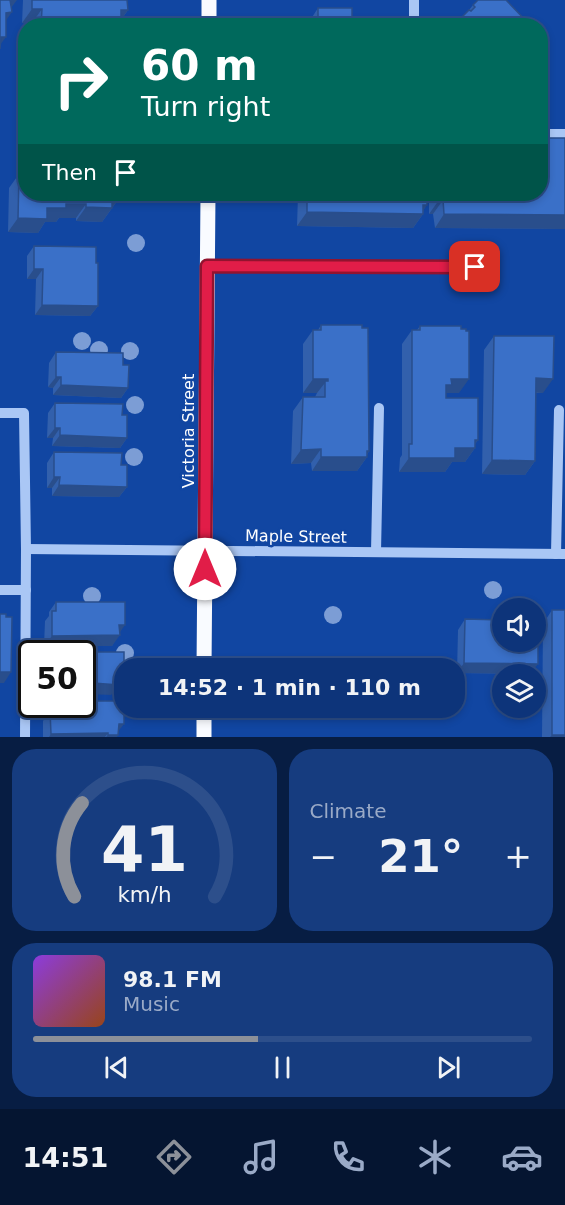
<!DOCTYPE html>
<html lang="en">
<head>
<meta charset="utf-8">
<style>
	body { margin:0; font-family:"DejaVu Sans",sans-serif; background:#163c7f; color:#f1f3f6; height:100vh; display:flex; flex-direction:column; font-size:22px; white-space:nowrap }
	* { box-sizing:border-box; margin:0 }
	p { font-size:20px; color:#9aaac7 }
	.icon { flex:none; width:33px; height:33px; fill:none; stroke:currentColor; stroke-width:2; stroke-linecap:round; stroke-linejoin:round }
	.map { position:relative; height:737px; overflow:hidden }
	.sheet { display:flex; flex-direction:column; gap:12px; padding:12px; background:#071d43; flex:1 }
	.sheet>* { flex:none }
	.hud { position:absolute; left:18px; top:18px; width:530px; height:183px; border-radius:24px; box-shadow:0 3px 9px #0003,0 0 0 2px #2d4f8b; background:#00695c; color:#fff; overflow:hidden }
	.buttons { position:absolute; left:492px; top:598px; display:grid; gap:12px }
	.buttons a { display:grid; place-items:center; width:54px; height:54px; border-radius:50%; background:#0d347a; box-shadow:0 3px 9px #0003,0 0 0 2px #2d4f8b; font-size:30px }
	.speed { position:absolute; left:18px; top:640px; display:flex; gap:12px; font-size:30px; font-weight:700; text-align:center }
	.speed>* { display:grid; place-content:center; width:78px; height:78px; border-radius:50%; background:#0d347a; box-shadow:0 3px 9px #0003,0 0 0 2px #2d4f8b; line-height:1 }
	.speed .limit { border:3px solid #111; border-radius:9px; background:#fff; color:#111 }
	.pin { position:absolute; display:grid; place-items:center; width:51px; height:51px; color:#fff; margin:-26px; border-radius:12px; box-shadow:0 3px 9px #0006 }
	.me { position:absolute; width:66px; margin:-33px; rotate:0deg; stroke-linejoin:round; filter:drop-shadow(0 0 4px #0008) }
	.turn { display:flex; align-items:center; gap:21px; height:126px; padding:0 24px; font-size:27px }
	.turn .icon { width:78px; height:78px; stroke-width:2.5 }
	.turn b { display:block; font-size:42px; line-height:51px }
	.then { display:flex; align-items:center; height:57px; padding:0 24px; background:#0003; gap:12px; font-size:22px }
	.big { font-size:45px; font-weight:600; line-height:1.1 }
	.sheet .widget { flex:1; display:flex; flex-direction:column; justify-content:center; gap:9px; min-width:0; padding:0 21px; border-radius:24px; background:#163c7f }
	.sheet .dial { align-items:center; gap:0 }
	.dial svg { height:156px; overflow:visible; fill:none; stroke:#2d4f8b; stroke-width:7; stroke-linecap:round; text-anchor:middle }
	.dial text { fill:#f1f3f6; stroke:none }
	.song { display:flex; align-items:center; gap:18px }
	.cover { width:72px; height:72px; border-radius:9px; background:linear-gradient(135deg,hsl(270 70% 55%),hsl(20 70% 35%)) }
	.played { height:6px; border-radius:3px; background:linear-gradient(90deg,#8c9099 45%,#2d4f8b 45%) }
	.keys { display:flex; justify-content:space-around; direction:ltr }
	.heat { display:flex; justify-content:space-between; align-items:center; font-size:33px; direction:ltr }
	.sheet .tiles { flex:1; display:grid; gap:12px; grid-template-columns:1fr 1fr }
	.widget:last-child { grid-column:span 2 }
	.trip { position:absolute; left:114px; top:658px; width:351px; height:60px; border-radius:24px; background:#0d347a; box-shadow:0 3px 9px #0003,0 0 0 2px #2d4f8b; font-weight:600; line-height:60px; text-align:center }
	.menu { display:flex; height:96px; justify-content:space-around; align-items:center; background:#051531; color:#9aaac7 }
	.menu .icon { width:42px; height:42px }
	.menu .current { color:#8c9099 }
	.menu b { font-size:27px; color:#f1f3f6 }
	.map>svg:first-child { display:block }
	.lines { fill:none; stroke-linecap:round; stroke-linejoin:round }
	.minor { stroke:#aac7f5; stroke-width:10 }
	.major { stroke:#f9fbff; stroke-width:15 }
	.tree { fill:#7c9dd5 }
	.wall { fill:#3260ac }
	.shaded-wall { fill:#294e8c }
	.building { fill:#3a70c8; stroke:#294e8c; stroke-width:1.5 }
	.route-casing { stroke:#92132f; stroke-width:15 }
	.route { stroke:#e11d48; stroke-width:10 }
	.labels { text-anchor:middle; stroke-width:5; stroke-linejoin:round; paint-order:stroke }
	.street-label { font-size:16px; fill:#fff; stroke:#1146a2 }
</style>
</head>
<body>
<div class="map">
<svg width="565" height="737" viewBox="0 0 565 737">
	<rect width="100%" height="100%" fill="#1146a2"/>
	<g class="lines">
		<g class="minor">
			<polyline points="414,26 414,0"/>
			<polyline points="540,134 565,134"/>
			<polyline points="207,266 475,267"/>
			<polyline points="0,413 24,413 26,549 25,737"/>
			<polyline points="26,549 565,554"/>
			<polyline points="376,552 379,408"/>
			<polyline points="556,554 559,410"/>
			<polyline points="0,590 26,590"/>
		</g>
		<g class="major">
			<polyline points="209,26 209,0"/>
			<polyline points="204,669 208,194"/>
			<polyline points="204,737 204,708"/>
		</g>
	</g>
	<g class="tree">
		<circle cx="136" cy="243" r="9"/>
		<circle cx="82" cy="341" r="9"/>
		<circle cx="99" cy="350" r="9"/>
		<circle cx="130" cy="351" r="9"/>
		<circle cx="135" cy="405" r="9"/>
		<circle cx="134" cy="457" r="9"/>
		<circle cx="493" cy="590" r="9"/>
		<circle cx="92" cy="596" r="9"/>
		<circle cx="333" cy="615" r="9"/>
		<circle cx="125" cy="653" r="9"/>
	</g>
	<g class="wall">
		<polygon points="23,0 127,0 128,10 121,20 121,26 32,26 32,23 22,23"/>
		<polygon points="473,5 531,26 455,26 460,19 469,10"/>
		<polygon points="318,8 349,20 349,25 359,24 361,21 397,26 309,26 309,22"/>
		<polygon points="565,138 565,229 435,228 433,214 429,214 429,202 433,194 540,194"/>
		<polygon points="26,165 26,194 120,197 102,222 76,221 76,218 59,218 56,222 45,222 38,233 8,232 9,188 19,174 21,174 21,171"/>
		<polygon points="298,194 427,194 423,214 413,228 297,226"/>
		<polygon points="34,246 96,263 98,306 90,316 35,315 36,279 27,279 27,256"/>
		<polygon points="321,325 369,451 367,455 367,457 357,471 312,471 311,463 291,464 293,411 303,397 315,397 317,393 303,393 303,344 313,330 318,330"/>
		<polygon points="420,326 459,393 446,393 446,398 478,440 475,444 475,448 465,462 452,462 445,472 399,472 400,458 402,455 402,344 412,330 417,330"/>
		<polygon points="494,336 543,393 536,393 535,461 525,475 482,474 484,350"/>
		<polygon points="56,352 123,365 128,388 121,398 53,395 53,388 48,387 49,363"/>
		<polygon points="55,403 122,415 127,438 120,448 52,446 53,438 47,438 48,413"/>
		<polygon points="54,452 121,465 127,487 119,497 52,496 52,488 47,488 47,463"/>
		<polygon points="56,602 119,632 112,646 44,646 45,621 49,616 49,612"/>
		<polygon points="552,610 565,737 542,737 543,624"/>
		<polygon points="465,619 530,674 457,673 458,630"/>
		<polygon points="53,705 82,705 118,731 117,737 43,737 43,721"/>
	</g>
	<g class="shaded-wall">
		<polygon points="5,0 17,0 11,8"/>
		<polygon points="32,9 42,9 32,23 22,23"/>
		<polygon points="121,10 128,10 118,24"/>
		<polygon points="12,12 2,26 6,13"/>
		<polygon points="1,37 6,37 0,45"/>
		<polygon points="112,197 120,197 102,222 76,221 86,207"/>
		<polygon points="439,200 443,200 433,214 429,214"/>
		<polygon points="66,204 86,204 76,218 59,218 56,222 45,222 38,233 8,232 18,218 47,208"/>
		<polygon points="427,205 421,214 423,214 413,228 297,226 307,212"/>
		<polygon points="444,214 565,215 565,229 435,228"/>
		<polygon points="34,269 43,269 36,279 27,279"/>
		<polygon points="42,305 98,306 90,316 35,315"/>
		<polygon points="56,377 61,377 53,388 48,387"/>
		<polygon points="536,378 553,379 543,393 526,392"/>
		<polygon points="313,379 328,379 317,393 303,393"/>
		<polygon points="451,379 469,379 459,393 446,393 446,385"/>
		<polygon points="61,385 128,388 121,398 53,395"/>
		<polygon points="55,428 60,428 53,438 47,438"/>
		<polygon points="60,435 127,438 120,448 52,446"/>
		<polygon points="475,440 478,440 472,448 475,448 465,462 452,462 445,472 399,472 409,458 455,448"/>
		<polygon points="321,449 311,463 291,464 301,450"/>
		<polygon points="369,451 365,457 367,457 357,471 312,471 321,457"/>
		<polygon points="492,460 535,461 525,475 482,474"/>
		<polygon points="54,477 60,477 52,488 47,488"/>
		<polygon points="59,485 127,487 119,497 52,496"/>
		<polygon points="119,625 125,625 118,635"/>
		<polygon points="120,635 112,646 44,646 52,636"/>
		<polygon points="464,663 538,664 530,674 457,673"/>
		<polygon points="0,672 11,672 4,683 0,683"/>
		<polygon points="119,674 124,674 117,684 119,685 111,695 88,694 87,696 82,696 82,685 94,683"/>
		<polygon points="119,724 124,724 116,734"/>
		<polygon points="108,733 105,737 49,737 51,734"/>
		<polygon points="108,735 118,735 117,737 106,737"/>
		<polygon points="552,735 565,735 565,737 550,737"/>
	</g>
	<g class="building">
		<polygon points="0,0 10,0 12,12 6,13 6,37 1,37 0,49"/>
		<polygon points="32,0 127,0 128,10 121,10 121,26 41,26 42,9 32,9"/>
		<polygon points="478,0 506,0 531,26 465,26 466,25 460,19 469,10 471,11 475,7 473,5"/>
		<polygon points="318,8 352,8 352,17 349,17 349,25 361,24 361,21 397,21 397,26 318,26"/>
		<polygon points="540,35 547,42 540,49"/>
		<polygon points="540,138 565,138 565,215 444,214 443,200 439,200 439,194 540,194"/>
		<polygon points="19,174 26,174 26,194 120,194 120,197 112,197 112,208 86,207 86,204 66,204 66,208 47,208 47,219 18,218"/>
		<polygon points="307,194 427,194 427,205 423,205 423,214 307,212"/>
		<polygon points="34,246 96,247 96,263 98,263 98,306 42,305 43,269 34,269"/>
		<polygon points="321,325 362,325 362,328 368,328 369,451 367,451 367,457 321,457 321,449 301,450 303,397 325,397 325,381 328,381 328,379 313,379 313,330 321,330"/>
		<polygon points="420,326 461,326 461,329 466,329 466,331 469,331 469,379 451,379 452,385 446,385 446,398 478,398 478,440 475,440 475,448 455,448 455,458 409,458 409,444 412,444 412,330 420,330"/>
		<polygon points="494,336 554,336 553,379 536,378 535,461 492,460"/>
		<polygon points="56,352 123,353 123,365 129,365 128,388 61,385 61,377 56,377"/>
		<polygon points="55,403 123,404 122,415 127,415 127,438 60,435 60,428 55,428"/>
		<polygon points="54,452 122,453 121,465 127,465 127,487 59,485 60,477 54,477"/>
		<polygon points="56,602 125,602 125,625 119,625 120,635 52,636 52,611 56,611"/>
		<rect x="552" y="610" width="13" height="125"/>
		<polygon points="0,614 6,614 6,617 12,617 11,672 0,672"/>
		<polygon points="465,619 502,620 502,642 538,643 538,664 464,663"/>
		<polygon points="56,652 124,652 124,674 119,674 119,685 94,683 94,685 82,685 82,654 56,654"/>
		<polygon points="82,701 124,701 124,724 119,724 118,735 108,735 108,733 51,734 50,710 56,710 56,705 82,705"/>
	</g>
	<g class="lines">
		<g class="route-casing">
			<polyline id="route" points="205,569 207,266 475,267"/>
		</g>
		<use href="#route" class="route"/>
	</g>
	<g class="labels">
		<g class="street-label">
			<text transform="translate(188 431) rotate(-90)" y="6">Victoria Street</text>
			<text transform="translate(296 536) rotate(1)" y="6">Maple Street</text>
		</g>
	</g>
</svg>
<div class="buttons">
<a><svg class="icon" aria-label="sound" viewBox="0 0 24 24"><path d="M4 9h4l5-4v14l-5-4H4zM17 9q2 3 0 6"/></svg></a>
<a><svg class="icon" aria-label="layers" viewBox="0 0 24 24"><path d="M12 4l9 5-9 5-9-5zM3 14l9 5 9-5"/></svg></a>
</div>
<div class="speed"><div class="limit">50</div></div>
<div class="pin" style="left:475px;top:267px;background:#d93025"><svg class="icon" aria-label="arrive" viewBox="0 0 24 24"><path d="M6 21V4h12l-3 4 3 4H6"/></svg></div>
<svg class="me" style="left:205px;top:569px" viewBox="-20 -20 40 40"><circle r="19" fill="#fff"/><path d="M0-13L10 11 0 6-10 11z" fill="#e11d48"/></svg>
<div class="trip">14:52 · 1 min · 110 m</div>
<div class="hud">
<div class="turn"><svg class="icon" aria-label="right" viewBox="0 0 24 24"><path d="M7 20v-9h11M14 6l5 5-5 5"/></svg><div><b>60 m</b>Turn right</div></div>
<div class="then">Then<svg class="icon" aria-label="arrive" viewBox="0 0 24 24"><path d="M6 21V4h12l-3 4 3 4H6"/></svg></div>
</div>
</div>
<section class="sheet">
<div class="tiles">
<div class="widget dial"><svg viewBox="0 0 100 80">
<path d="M14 69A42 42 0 1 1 86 69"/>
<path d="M14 69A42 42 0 0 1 18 21" stroke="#8c9099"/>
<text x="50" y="56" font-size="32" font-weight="700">41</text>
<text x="50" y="72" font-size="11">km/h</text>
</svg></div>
<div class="widget"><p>Climate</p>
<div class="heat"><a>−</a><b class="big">21°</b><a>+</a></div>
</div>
<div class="widget">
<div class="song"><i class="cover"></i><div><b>98.1 FM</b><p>Music</p></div></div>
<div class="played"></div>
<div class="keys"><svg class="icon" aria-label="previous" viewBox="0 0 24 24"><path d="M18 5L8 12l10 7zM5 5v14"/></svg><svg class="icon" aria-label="pause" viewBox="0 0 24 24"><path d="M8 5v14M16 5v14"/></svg><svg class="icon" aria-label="next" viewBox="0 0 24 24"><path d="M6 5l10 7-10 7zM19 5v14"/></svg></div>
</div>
</div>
</section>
<nav class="menu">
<b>14:51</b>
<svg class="icon current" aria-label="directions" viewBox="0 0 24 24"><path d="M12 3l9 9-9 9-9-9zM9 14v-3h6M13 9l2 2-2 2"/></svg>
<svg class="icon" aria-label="music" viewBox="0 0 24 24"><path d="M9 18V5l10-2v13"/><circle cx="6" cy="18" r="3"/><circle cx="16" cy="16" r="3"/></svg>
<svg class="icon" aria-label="phone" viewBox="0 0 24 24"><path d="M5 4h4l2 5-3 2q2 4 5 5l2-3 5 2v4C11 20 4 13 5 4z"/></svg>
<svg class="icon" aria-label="climate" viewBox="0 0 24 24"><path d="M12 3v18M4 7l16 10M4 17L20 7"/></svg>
<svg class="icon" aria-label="car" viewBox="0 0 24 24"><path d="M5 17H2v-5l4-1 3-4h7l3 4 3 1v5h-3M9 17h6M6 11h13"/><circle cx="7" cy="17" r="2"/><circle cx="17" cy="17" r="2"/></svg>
</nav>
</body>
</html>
